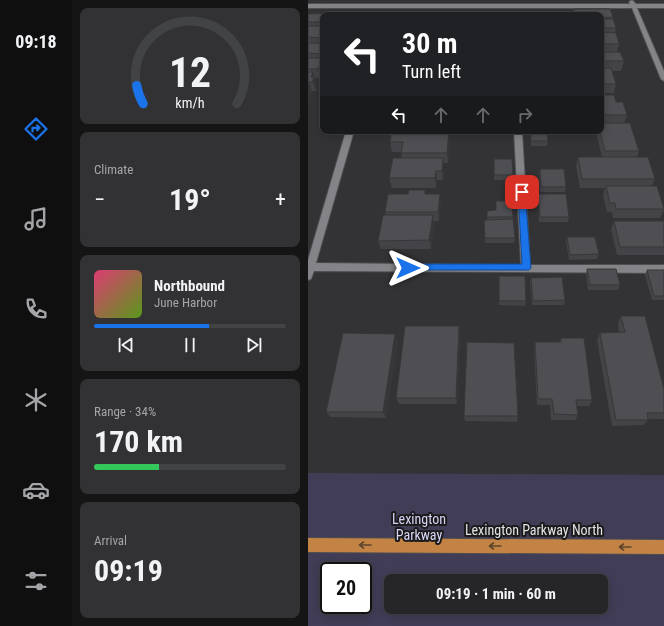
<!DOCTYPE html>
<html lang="en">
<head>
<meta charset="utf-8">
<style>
	body { margin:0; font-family:"Roboto Condensed",sans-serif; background:#323234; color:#f1f3f6; height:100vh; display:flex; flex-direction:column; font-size:15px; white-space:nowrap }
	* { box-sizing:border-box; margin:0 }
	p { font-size:13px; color:#a4a5a8 }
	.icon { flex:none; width:22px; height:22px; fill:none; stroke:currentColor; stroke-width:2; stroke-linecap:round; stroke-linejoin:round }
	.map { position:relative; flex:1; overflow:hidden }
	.details { display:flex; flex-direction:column; gap:8px; padding:8px; background:#151516; width:236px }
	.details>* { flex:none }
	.guide { position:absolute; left:12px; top:12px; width:284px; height:122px; border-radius:8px; box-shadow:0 2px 10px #0003,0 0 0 1px #424345; background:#202124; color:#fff; overflow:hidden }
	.speed { position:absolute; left:12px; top:562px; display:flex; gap:8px; font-size:20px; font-weight:700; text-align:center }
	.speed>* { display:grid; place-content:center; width:52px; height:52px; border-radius:50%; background:#262628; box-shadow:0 2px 10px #0003,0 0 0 1px #424345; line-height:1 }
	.speed .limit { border:2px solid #111; border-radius:6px; background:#fff; color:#111 }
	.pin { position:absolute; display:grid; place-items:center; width:34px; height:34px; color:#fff; margin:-17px; border-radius:8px; box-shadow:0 2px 6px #0006 }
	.me { position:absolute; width:44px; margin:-22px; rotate:90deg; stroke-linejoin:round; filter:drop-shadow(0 0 3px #0008) }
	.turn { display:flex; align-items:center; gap:14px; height:84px; padding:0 16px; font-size:18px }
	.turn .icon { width:52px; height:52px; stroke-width:2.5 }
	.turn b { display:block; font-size:28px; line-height:34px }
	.lanes { display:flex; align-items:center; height:38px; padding:0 16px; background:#0003; justify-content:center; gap:20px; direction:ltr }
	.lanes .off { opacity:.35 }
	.big { font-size:30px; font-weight:700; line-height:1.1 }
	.details .widget { flex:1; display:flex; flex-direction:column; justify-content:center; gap:6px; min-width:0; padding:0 14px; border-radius:8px; background:#323234 }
	.details .dial { align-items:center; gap:0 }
	.dial svg { height:104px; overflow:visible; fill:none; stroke:#424345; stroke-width:7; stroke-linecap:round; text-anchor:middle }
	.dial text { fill:#f1f3f6; stroke:none }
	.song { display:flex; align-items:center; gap:12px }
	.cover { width:48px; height:48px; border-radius:6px; background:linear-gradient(135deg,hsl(340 70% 55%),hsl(90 70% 35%)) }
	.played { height:4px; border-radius:2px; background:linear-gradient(90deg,#1a73e8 60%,#424345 60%) }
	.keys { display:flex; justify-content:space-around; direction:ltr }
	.heat { display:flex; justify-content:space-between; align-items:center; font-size:22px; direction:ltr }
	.charge { height:6px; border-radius:3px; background:linear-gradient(90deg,#34c759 34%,#424345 0) }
	.trip { position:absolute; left:76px; top:574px; width:224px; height:40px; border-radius:8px; background:#262628; box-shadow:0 2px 10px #0003,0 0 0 1px #424345; font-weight:700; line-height:40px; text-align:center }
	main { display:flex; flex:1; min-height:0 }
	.dock { display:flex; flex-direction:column; width:72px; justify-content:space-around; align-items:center; background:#0f0f10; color:#a4a5a8 }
	.dock .icon { width:28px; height:28px }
	.dock .active { color:#1a73e8 }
	.dock b { font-size:18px; color:#f1f3f6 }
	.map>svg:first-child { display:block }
	.green { fill:#413d57; fill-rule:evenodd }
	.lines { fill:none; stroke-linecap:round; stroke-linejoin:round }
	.minor-casing { stroke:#4f4e51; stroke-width:2 }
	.major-casing { stroke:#4f4e51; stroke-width:2 }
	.minor { fill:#848488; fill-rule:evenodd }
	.major { fill:#c28345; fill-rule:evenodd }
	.wall { fill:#444347 }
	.shaded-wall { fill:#373739 }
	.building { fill:#4f4e52; stroke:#373739 }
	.oneway { stroke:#5e452c }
	.route { fill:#1a73e8; stroke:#114b97 }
	.labels { text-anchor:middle; stroke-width:4; stroke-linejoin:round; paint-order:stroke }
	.near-park-label { font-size:14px; fill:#d9d4f8; stroke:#1b1b1c }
	.near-street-label { font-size:14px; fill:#e3e3e5; stroke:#1b1b1c }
</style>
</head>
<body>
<main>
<nav class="dock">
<b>09:18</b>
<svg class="icon active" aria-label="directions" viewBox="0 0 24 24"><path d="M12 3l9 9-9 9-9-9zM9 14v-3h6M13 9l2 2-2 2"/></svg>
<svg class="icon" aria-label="music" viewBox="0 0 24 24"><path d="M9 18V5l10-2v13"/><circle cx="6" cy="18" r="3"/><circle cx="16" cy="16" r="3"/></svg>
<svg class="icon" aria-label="phone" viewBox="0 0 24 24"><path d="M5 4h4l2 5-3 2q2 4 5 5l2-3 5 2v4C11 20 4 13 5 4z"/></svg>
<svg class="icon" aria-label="climate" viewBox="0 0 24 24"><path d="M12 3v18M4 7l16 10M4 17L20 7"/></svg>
<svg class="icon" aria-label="car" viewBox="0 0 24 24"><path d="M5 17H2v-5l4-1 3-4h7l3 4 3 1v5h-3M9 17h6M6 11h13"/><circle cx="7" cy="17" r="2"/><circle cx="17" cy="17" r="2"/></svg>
<svg class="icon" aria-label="filters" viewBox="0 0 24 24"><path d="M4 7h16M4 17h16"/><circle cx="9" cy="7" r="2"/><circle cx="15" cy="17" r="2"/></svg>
</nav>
<section class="details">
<div class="widget dial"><svg viewBox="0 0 100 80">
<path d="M14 69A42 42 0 1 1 86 69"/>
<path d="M14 69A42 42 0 0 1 9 55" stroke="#1a73e8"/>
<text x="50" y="56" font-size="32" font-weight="700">12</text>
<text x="50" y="72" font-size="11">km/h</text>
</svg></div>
<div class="widget"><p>Climate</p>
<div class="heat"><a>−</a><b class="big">19°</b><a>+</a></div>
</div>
<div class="widget">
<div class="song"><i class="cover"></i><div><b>Northbound</b><p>June Harbor</p></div></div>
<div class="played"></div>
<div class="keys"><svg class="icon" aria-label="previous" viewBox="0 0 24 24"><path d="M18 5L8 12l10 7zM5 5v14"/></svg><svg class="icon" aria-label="pause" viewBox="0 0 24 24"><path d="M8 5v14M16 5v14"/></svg><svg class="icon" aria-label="next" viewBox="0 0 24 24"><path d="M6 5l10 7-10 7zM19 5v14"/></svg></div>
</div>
<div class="widget"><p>Range · 34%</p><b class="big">170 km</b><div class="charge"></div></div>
<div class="widget"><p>Arrival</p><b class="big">09:19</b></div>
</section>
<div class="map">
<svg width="356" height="626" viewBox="0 0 356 626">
	<rect width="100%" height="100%" fill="#333336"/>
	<path class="green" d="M0,473l356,2v151h-356zM21,571h34v34h-34zM83,581h210v26h-210z"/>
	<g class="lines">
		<g class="minor-casing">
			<g id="minor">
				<polygon points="324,0 328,4 356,4 356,8 329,8 356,71 356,81 353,79 324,8 0,8 0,4 322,4 321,2"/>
				<polygon points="38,131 46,131 8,263 213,265 206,131 214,131 222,265 356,265 356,273 6,271 3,279 0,280 0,260"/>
			</g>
		</g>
		<g class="major-casing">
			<polygon id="major" points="0,538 356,540 356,554 0,552"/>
		</g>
		<use href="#minor" class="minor"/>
		<use href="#major" class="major"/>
	</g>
	<g class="wall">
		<polygon points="266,9 305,17 305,19 308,28 307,33 311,44 309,52 316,61 313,71 304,71 308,84 306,93 293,93 293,15 259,15 260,11 265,11"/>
		<polygon points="31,13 31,15 15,15 15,74 13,78 7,78 9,87 8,91 4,91 0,103 0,14"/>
		<polygon points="293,95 308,102 319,115 316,123 331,151 329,157 347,179 344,186 356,208 356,210 352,218 305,218 304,212 299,212 295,196 297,188 272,188 268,166 270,157 294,157 288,133 289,131 293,131"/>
		<polygon points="91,131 141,131 140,163 135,163 136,167 135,180 129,180 128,188 84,188 81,178 94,158 93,152 84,152 82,142 92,134"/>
		<polygon points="223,131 240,141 239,146 223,146 222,137"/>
		<polygon points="186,159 205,175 205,180 186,180"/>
		<polygon points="232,169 258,187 257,192 232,192 231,174"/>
		<polygon points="118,194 133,203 131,221 126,221 126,224 123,249 73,249 70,241 78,215 77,212"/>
		<polygon points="230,194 261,217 260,222 231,222 230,199"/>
		<polygon points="179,211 205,217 207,238 206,243 177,243 176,220 179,220"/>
		<polygon points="306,221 356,221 356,255 309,255 303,230"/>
		<polygon points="259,237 291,254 289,259 261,260 258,242"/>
		<polygon points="279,269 312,285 310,290 280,290 278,274"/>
		<polygon points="339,270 356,270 356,300 344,300 337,275"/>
		<polygon points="191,276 218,301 217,306 191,305"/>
		<polygon points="223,278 257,300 256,305 224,305 222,282"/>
		<polygon points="313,316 356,389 356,419 340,419 340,420 335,425 304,426 289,340 292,333 311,333 310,324"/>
		<polygon points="152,334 149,404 91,404 88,398"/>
		<polygon points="253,338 284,400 281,406 269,406 270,415 267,420 243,420 242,405 229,405 226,350 227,342 251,342"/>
		<polygon points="90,341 78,418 23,417 18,412"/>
		<polygon points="156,416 210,416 209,422 157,421"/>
	</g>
	<g class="shaded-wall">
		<polygon points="15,58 15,74 13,78 10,69"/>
		<polygon points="5,72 9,87 8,91 3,77"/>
		<polygon points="1,82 4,91 0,103 0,85"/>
		<polygon points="141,131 142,140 140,163 139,153"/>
		<polygon points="135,158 136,167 135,180 134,171"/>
		<polygon points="128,171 129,180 128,188 127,178"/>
		<polygon points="132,194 133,203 131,221 130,212"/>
		<polygon points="125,215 126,224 123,249 121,240"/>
		<polygon points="151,326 152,334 149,404 148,398"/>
		<polygon points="87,334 90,341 78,418 75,412"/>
	</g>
	<g class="building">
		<polygon points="266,9 302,9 305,17 293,18 293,15 261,15 260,11 266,11"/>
		<polygon points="31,13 30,15 15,15 15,22 0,22 0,14"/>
		<polygon points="293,19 305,19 308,28 293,28"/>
		<polygon points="0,26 15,26 15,38 0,37"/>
		<polygon points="293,32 308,33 311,44 293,44"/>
		<polygon points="0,43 15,43 15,54 0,53"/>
		<polygon points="293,52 312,52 316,61 293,61"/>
		<polygon points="0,58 15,58 10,69 0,69"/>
		<polygon points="293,68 303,68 308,84 293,84"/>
		<polygon points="0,72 5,72 3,77 6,77 4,82 1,82 0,85"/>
		<polygon points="293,95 306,95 308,102 315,102 319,115 293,115"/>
		<polygon points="293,123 322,123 331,151 297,151 292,131 293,131"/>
		<polygon points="96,131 141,131 139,153 93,153 95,142 82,142 83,134 95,134"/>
		<polygon points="223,131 239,131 240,141 223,141"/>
		<polygon points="270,157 340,157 347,179 274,179"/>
		<polygon points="85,158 135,158 134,171 128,171 127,178 81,178"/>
		<polygon points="186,159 204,159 205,175 186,175"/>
		<polygon points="232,169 256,169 258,187 233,187"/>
		<polygon points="298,186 349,186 356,209 308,209 307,203 302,203"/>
		<polygon points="101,190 117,190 117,194 132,194 130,212 77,212 80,194 100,194"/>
		<polygon points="230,194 258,194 261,217 232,217"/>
		<polygon points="188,201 204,201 205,217 179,217 179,211 188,210"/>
		<polygon points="75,215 125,215 121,240 70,241"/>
		<polygon points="205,219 207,238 177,238 176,220"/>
		<polygon points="306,221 356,221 356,247 312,247"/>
		<polygon points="259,237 287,237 291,254 262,255"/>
		<polygon points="279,269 308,269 312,285 282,285"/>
		<polygon points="339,270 356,270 356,296 346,296"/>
		<polygon points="191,276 217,276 218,301 191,301"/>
		<polygon points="254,277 257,300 225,301 223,278"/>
		<polygon points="313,316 337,316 356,389 356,413 339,413 340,420 308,420 292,333 317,332"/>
		<polygon points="97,326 151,326 148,398 88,398"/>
		<polygon points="35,333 87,334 75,412 18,412"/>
		<polygon points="253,338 276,338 284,400 268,400 270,415 246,414 244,399 230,399 227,342 253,342"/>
		<polygon points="159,342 206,343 210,416 156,416"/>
	</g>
	<defs><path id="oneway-shaft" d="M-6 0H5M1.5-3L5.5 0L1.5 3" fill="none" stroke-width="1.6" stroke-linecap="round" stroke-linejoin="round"/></defs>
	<g class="oneway">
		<use href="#oneway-shaft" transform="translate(57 545) rotate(-180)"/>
		<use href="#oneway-shaft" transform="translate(187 546) rotate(-180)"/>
		<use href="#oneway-shaft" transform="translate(317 547) rotate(-180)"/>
	</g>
	<polygon class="route" points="214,189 217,192 223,268 221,270 98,270 96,268 100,264 214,264 210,192"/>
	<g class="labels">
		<g class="near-park-label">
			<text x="111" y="524">Lexington<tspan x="111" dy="16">Parkway</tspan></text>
		</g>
		<g class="near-street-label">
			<text x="226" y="535">Lexington Parkway North</text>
		</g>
	</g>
</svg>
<div class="speed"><div class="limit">20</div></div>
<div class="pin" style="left:214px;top:192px;background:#d93025"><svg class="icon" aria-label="arrive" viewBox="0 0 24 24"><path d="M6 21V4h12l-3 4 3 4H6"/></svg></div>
<svg class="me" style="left:100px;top:268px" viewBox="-20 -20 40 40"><path d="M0-17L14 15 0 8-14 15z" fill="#1a73e8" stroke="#fff" stroke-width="4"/></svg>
<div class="trip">09:19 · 1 min · 60 m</div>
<div class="guide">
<div class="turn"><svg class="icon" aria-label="left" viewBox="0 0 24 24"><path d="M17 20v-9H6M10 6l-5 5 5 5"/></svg><div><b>30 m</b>Turn left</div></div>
<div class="lanes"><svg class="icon" aria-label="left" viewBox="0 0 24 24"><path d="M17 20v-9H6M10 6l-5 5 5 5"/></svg><svg class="icon off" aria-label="ahead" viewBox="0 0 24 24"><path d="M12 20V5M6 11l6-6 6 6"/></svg><svg class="icon off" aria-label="ahead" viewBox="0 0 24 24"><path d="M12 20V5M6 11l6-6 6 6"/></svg><svg class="icon off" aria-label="right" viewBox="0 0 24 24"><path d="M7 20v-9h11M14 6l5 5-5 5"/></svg></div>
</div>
</div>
</main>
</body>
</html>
